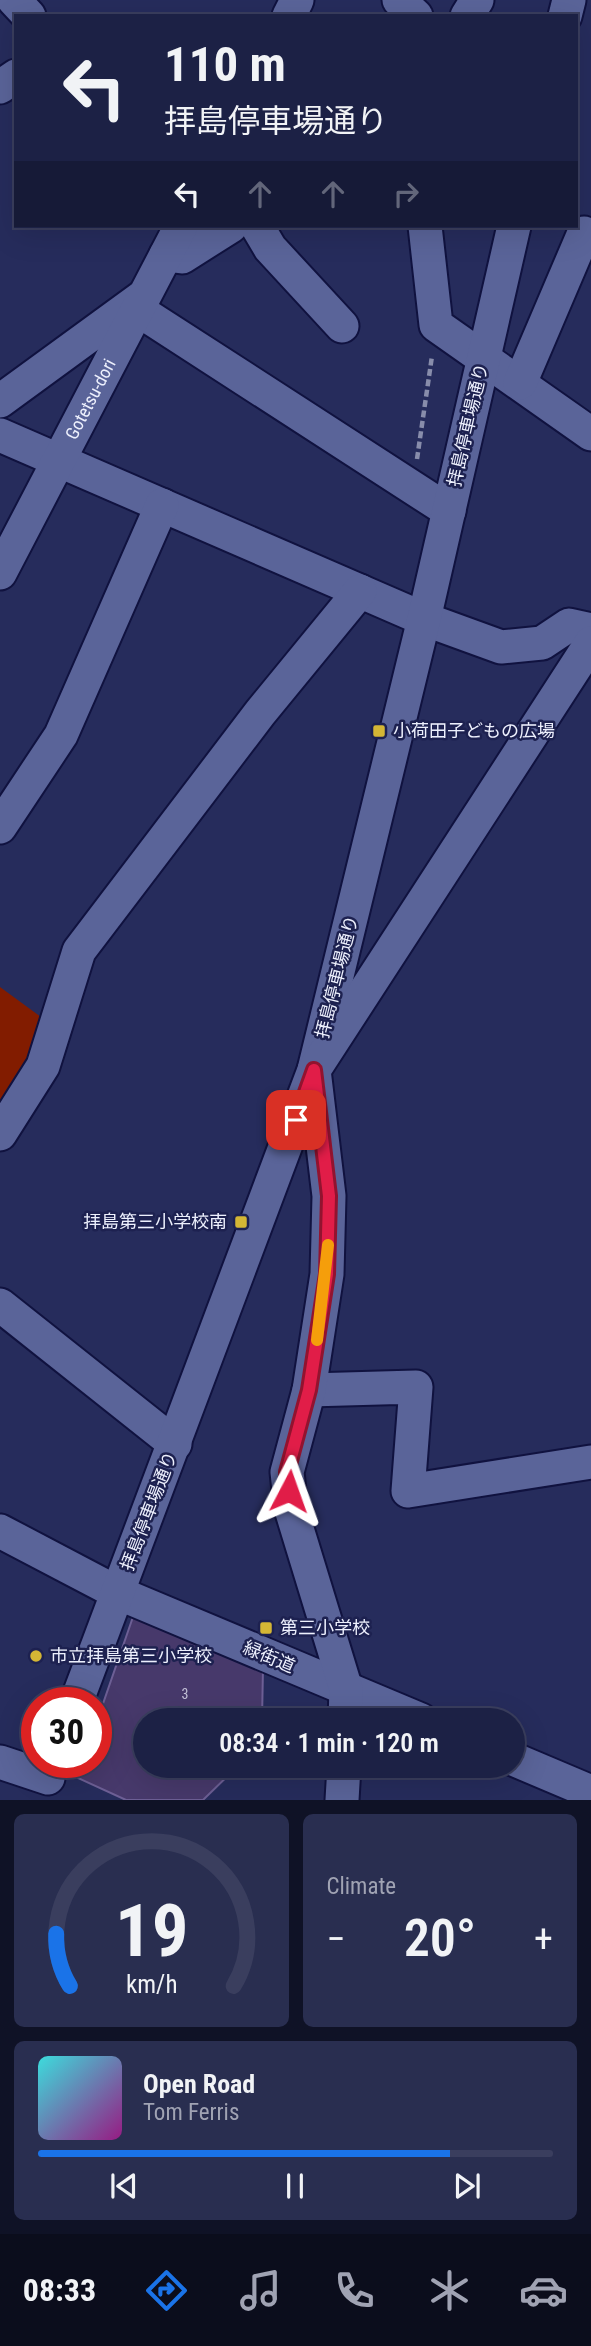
<!DOCTYPE html>
<html lang="en">
<head>
<meta charset="utf-8">
<style>
	body { margin:0; font-family:"Roboto Condensed","Noto Sans JP",sans-serif; background:#292e50; color:#f1f3f6; height:100vh; display:flex; flex-direction:column; font-size:26px; white-space:nowrap }
	* { box-sizing:border-box; margin:0 }
	p { font-size:23px; color:#a0a3b3 }
	.icon { flex:none; width:38px; height:38px; fill:none; stroke:currentColor; stroke-width:2; stroke-linecap:round; stroke-linejoin:round }
	.map { position:relative; height:1800px; overflow:hidden }
	.details { display:flex; flex-direction:column; gap:14px; padding:14px; background:#0f1226; flex:1 }
	.details>* { flex:none }
	.hud { position:absolute; left:14px; top:14px; width:564px; height:214px; border-radius:0px; box-shadow:0 7px 28px #0002,0 0 0 2px #3a3e5e; background:#1c2145; color:#f1f3f6; overflow:hidden }
	.speed { position:absolute; left:21px; top:1687px; display:flex; gap:14px; font-size:35px; font-weight:700; text-align:center }
	.speed>* { display:grid; place-content:center; width:91px; height:91px; border-radius:50%; background:#1c2145; box-shadow:0 7px 28px #0002,0 0 0 2px #3a3e5e; line-height:1 }
	.speed .limit { border:10px solid #d22; background:#fff; color:#111 }
	.pin { position:absolute; display:grid; place-items:center; width:60px; height:60px; color:#fff; margin:-30px; border-radius:14px; box-shadow:0 4px 10px #0006 }
	.me { position:absolute; width:77px; margin:-38px; rotate:4deg; stroke-linejoin:round; filter:drop-shadow(0 0 5px #0008) }
	.turn { display:flex; align-items:center; gap:24px; height:147px; padding:0 35px; font-size:32px }
	.turn .icon { width:91px; height:91px; stroke-width:2.5 }
	.turn b { display:block; font-size:49px; line-height:60px }
	.lanes { display:flex; align-items:center; height:66px; padding:0 35px; background:#0003; justify-content:center; gap:35px; direction:ltr }
	.lanes .off { opacity:.35 }
	.big { font-size:52px; font-weight:600; line-height:1.1 }
	.details .tile { flex:1; display:flex; flex-direction:column; justify-content:center; gap:10px; min-width:0; padding:0 24px; border-radius:10px; background:#292e50 }
	.details .dial { align-items:center; gap:0 }
	.dial svg { height:182px; overflow:visible; fill:none; stroke:#3a3e5e; stroke-width:7; stroke-linecap:round; text-anchor:middle }
	.dial text { fill:#f1f3f6; stroke:none }
	.song { display:flex; align-items:center; gap:21px }
	.cover { width:84px; height:84px; border-radius:10px; background:linear-gradient(135deg,hsl(180 70% 55%),hsl(310 70% 35%)) }
	.played { height:7px; border-radius:4px; background:linear-gradient(90deg,#1a73e8 80%,#3a3e5e 80%) }
	.keys { display:flex; justify-content:space-around; direction:ltr }
	.heat { display:flex; justify-content:space-between; align-items:center; font-size:38px; direction:ltr }
	.details .tiles { flex:1; display:grid; gap:14px; grid-template-columns:1fr 1fr }
	.tile:last-child { grid-column:span 2 }
	.trip { position:absolute; left:133px; top:1708px; width:392px; height:70px; border-radius:35px; background:#1c2145; box-shadow:0 7px 28px #0002,0 0 0 2px #3a3e5e; font-weight:600; line-height:70px; text-align:center }
	.tabs { display:flex; height:112px; justify-content:space-around; align-items:center; background:#0b0d1c; color:#a0a3b3 }
	.tabs .icon { width:49px; height:49px }
	.tabs .current { color:#1a73e8 }
	.tabs b { font-size:32px; color:#f1f3f6 }
	.map>svg:first-child { display:block }
	.green { fill:#821c00 }
	.building { fill:#47396b; stroke:#6d5f95; stroke-width:2 }
	.lines { fill:none; stroke-linecap:round; stroke-linejoin:round }
	.minor-casing { stroke:#10123f; stroke-width:37 }
	.path { stroke:#888dab; stroke-width:4.5; stroke-dasharray:7 3.5; stroke-linecap:butt }
	.minor { stroke:#5a6499; stroke-width:33 }
	.route-casing { stroke:#92132f; stroke-width:18 }
	.route { stroke:#e11d48; stroke-width:12 }
	.slow { stroke:#f59e0b; stroke-width:12 }
	.poi-dot { fill:#d4b635; stroke:#1d2150; stroke-width:2.5 }
	.labels { text-anchor:middle; stroke-width:5; stroke-linejoin:round; paint-order:stroke }
	.number-label { font-size:14px; fill:#c4c2d8 }
	.street-label { font-size:18px; fill:#edf0fd; stroke:#1d2150 }
	.poi-label { font-size:18px; fill:#edf0fd; stroke:#1d2150; text-anchor:start }
</style>
</head>
<body>
<div class="map">
<svg width="591" height="1800" viewBox="0 0 591 1800">
	<rect width="100%" height="100%" fill="#262c5c"/>
	<polygon class="green" points="0,987 41,1017 58,997 0,1118"/>
	<polygon class="building" points="134,1614 263,1667 262,1720 145,1720 145,1766 238,1766 203,1800 126,1800 78,1778 83,1762 96,1762 96,1724"/>
	<g class="lines">
		<g class="minor-casing">
			<g id="minor">
				<polyline points="14,0 29,16"/>
				<polyline points="399,0 416,16"/>
				<polyline points="289,16 297,0"/>
				<polyline points="467,16 477,0"/>
				<polyline points="565,16 569,0"/>
				<polyline points="0,87 16,76"/>
				<polyline points="257,226 270,248 342,326"/>
				<polyline points="425,226 436,325 591,434"/>
				<polyline points="166,255 182,257 231,226"/>
				<polyline points="138,310 449,511"/>
				<polyline points="520,383 584,233"/>
				<polyline points="0,401 141,298"/>
				<polyline points="0,435 424,619 501,647 542,643 569,625 591,630"/>
				<path id="s1" d="M0,573l181,-347"/>
				<polyline points="0,827 61,735 162,505"/>
				<polyline points="0,1134 43,1066 79,951 260,713 360,591"/>
				<polyline points="0,1305 175,1444"/>
				<polyline points="309,1390 416,1387 408,1491 591,1462"/>
				<polyline points="0,1531 118,1593 421,1720"/>
				<polyline points="76,1703 314,1070 424,619 514,226"/>
				<polyline points="345,1720 346,1689 291,1509 287,1472 309,1390 327,1274 329,1196 314,1070 591,643"/>
				<polyline points="513,1759 591,1792"/>
				<polyline points="0,1762 48,1778"/>
				<polyline points="342,1800 344,1766"/>
			</g>
		</g>
		<polyline class="path" points="417,459 432,356"/>
		<use href="#minor" class="minor"/>
	</g>
	<g class="lines">
		<g class="route-casing">
			<polyline id="route" points="289,1491 287,1472 309,1390 327,1274 329,1196 314,1070 296,1120"/>
		</g>
		<use href="#route" class="route"/>
		<polyline class="slow" points="317,1340 328,1245"/>
	</g>
	<g class="poi-dot">
		<rect x="372" y="724" width="14" height="14" rx="3.5"/>
		<rect x="234" y="1215" width="14" height="14" rx="3.5"/>
		<rect x="259" y="1621" width="14" height="14" rx="3.5"/>
		<circle cx="36" cy="1656" r="7"/>
	</g>
	<g class="labels">
		<g class="number-label">
			<text x="185" y="1699">3</text>
		</g>
		<g class="street-label">
			<text dy="6" stroke="none"><textPath href="#s1" startOffset="196">Gotetsu-dori</textPath></text>
			<text transform="translate(468 425) rotate(-77)" y="6">拝島停車場通り</text>
			<text transform="translate(337 977) rotate(-76)" y="6">拝島停車場通り</text>
			<text transform="translate(149 1511) rotate(-69)" y="6">拝島停車場通り</text>
			<text transform="translate(269 1657) rotate(23)" y="6">緑街道</text>
		</g>
		<g class="poi-label">
			<text x="393" y="737">小荷田子どもの広場</text>
			<text x="227" y="1228" text-anchor="end">拝島第三小学校南</text>
			<text x="280" y="1634">第三小学校</text>
			<text x="50" y="1662">市立拝島第三小学校</text>
		</g>
	</g>
</svg>
<div class="speed"><div class="limit">30</div></div>
<div class="pin" style="left:296px;top:1120px;background:#d93025"><svg class="icon" aria-label="arrive" viewBox="0 0 24 24"><path d="M6 21V4h12l-3 4 3 4H6"/></svg></div>
<svg class="me" style="left:289px;top:1491px" viewBox="-20 -20 40 40"><path d="M0-17L14 15 0 8-14 15z" fill="#e11d48" stroke="#fff" stroke-width="4"/></svg>
<div class="trip">08:34 · 1 min · 120 m</div>
<div class="hud">
<div class="turn"><svg class="icon" aria-label="left" viewBox="0 0 24 24"><path d="M17 20v-9H6M10 6l-5 5 5 5"/></svg><div><b>110 m</b>拝島停車場通り</div></div>
<div class="lanes"><svg class="icon" aria-label="left" viewBox="0 0 24 24"><path d="M17 20v-9H6M10 6l-5 5 5 5"/></svg><svg class="icon off" aria-label="ahead" viewBox="0 0 24 24"><path d="M12 20V5M6 11l6-6 6 6"/></svg><svg class="icon off" aria-label="ahead" viewBox="0 0 24 24"><path d="M12 20V5M6 11l6-6 6 6"/></svg><svg class="icon off" aria-label="right" viewBox="0 0 24 24"><path d="M7 20v-9h11M14 6l5 5-5 5"/></svg></div>
</div>
</div>
<section class="details">
<div class="tiles">
<div class="tile dial"><svg viewBox="0 0 100 80">
<path d="M14 69A42 42 0 1 1 86 69"/>
<path d="M14 69A42 42 0 0 1 8 46" stroke="#1a73e8"/>
<text x="50" y="56" font-size="32" font-weight="700">19</text>
<text x="50" y="72" font-size="11">km/h</text>
</svg></div>
<div class="tile"><p>Climate</p>
<div class="heat"><a>−</a><b class="big">20°</b><a>+</a></div>
</div>
<div class="tile">
<div class="song"><i class="cover"></i><div><b>Open Road</b><p>Tom Ferris</p></div></div>
<div class="played"></div>
<div class="keys"><svg class="icon" aria-label="previous" viewBox="0 0 24 24"><path d="M18 5L8 12l10 7zM5 5v14"/></svg><svg class="icon" aria-label="pause" viewBox="0 0 24 24"><path d="M8 5v14M16 5v14"/></svg><svg class="icon" aria-label="next" viewBox="0 0 24 24"><path d="M6 5l10 7-10 7zM19 5v14"/></svg></div>
</div>
</div>
</section>
<nav class="tabs">
<b>08:33</b>
<svg class="icon current" aria-label="directions" viewBox="0 0 24 24"><path d="M12 3l9 9-9 9-9-9zM9 14v-3h6M13 9l2 2-2 2"/></svg>
<svg class="icon" aria-label="music" viewBox="0 0 24 24"><path d="M9 18V5l10-2v13"/><circle cx="6" cy="18" r="3"/><circle cx="16" cy="16" r="3"/></svg>
<svg class="icon" aria-label="phone" viewBox="0 0 24 24"><path d="M5 4h4l2 5-3 2q2 4 5 5l2-3 5 2v4C11 20 4 13 5 4z"/></svg>
<svg class="icon" aria-label="climate" viewBox="0 0 24 24"><path d="M12 3v18M4 7l16 10M4 17L20 7"/></svg>
<svg class="icon" aria-label="car" viewBox="0 0 24 24"><path d="M5 17H2v-5l4-1 3-4h7l3 4 3 1v5h-3M9 17h6M6 11h13"/><circle cx="7" cy="17" r="2"/><circle cx="17" cy="17" r="2"/></svg>
</nav>
</body>
</html>
